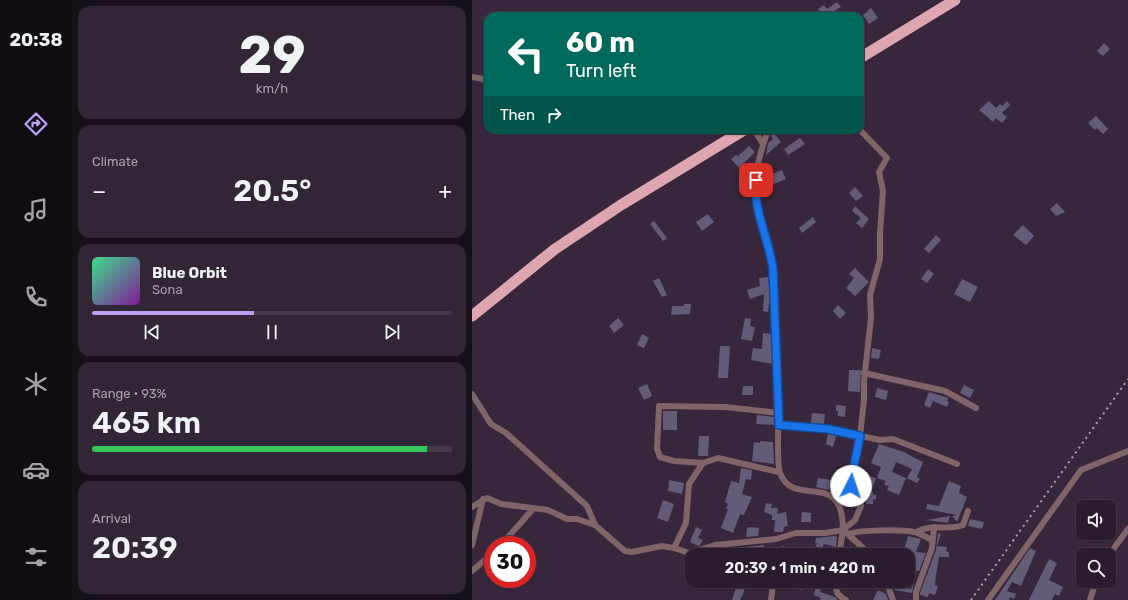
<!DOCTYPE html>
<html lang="en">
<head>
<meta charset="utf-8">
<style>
	body { margin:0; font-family:Rubik,sans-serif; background:#322536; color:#f1f3f6; height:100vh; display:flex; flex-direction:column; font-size:15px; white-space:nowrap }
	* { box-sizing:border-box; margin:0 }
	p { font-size:13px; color:#a5a1aa }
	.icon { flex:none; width:22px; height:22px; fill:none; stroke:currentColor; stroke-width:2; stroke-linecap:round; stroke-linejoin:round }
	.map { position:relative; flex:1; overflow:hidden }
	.sheet { display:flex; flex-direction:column; gap:6px; padding:6px; background:#170f19; width:400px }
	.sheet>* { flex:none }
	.banner { position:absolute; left:12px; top:12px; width:380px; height:122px; border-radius:12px; box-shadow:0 1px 3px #0004,0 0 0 1px #463a4a; background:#00695c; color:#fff; overflow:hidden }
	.tools { position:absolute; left:604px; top:500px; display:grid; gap:8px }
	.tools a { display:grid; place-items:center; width:40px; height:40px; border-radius:8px; background:#2a1c2e; box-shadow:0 1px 3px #0004,0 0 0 1px #463a4a; font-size:20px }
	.speed { position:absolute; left:12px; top:536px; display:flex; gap:8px; font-size:20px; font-weight:700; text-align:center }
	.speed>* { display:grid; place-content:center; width:52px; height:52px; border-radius:50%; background:#2a1c2e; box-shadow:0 1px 3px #0004,0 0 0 1px #463a4a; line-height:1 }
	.speed .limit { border:6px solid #d22; background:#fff; color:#111 }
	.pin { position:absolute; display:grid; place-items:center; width:34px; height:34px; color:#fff; margin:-17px; border-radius:8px; box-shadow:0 2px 6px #0006 }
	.me { position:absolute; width:44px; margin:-22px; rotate:4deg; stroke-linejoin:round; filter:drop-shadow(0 0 3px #0008) }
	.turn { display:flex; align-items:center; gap:14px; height:84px; padding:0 16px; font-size:18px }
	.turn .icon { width:52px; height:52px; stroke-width:2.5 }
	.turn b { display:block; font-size:28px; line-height:34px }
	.then { display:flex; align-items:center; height:38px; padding:0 16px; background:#0003; gap:8px; font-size:15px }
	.big { font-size:30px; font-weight:600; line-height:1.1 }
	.sheet .tile { flex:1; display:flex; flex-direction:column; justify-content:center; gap:6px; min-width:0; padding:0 14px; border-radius:12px; background:#322536 }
	.sheet .dial { align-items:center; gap:0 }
	.dial b { font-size:52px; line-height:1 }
	.song { display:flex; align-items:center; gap:12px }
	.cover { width:48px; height:48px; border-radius:6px; background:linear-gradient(135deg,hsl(150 70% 55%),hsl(290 70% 35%)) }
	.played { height:4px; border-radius:2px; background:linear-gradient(90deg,#bca0f2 45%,#463a4a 45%) }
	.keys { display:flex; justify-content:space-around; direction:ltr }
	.heat { display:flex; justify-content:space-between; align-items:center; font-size:22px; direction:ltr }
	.charge { height:6px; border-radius:3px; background:linear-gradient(90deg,#34c759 93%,#463a4a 0) }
	.trip { position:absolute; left:213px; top:548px; width:230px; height:40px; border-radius:12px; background:#2a1c2e; box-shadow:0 1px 3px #0004,0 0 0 1px #463a4a; font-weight:600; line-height:40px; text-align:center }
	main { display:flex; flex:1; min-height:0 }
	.tab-bar { display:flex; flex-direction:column; width:72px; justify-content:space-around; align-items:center; background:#110b12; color:#a5a1aa }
	.tab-bar .icon { width:28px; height:28px }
	.tab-bar .selected { color:#bca0f2 }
	.tab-bar b { font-size:18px; color:#f1f3f6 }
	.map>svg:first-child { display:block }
	.building { fill:#645b77 }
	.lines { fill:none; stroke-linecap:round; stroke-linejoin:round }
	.minor { stroke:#7f656a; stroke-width:6 }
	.trunk { stroke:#dfa6b2; stroke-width:11 }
	.rail { stroke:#ab9eae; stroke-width:2; stroke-dasharray:2 4; stroke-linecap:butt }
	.route-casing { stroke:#114b97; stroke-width:10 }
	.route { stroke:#1a73e8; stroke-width:7 }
</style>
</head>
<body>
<main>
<nav class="tab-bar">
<b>20:38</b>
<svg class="icon selected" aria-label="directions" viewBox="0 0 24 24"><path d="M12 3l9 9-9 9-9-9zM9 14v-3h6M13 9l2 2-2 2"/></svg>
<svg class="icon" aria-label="music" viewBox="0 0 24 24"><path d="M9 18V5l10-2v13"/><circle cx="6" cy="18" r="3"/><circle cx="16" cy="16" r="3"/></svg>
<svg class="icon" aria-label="phone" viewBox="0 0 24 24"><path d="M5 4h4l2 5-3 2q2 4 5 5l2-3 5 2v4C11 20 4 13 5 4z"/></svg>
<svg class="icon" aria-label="climate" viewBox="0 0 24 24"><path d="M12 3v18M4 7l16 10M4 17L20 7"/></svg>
<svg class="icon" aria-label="car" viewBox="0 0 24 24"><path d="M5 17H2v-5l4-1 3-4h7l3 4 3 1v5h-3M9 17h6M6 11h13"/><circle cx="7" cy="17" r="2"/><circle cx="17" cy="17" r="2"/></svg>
<svg class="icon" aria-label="filters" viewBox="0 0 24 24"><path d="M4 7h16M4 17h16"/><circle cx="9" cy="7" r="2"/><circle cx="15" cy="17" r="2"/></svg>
</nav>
<section class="sheet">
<div class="tile dial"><b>29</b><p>km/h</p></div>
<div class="tile"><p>Climate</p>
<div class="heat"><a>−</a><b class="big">20.5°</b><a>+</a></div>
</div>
<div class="tile">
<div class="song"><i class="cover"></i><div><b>Blue Orbit</b><p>Sona</p></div></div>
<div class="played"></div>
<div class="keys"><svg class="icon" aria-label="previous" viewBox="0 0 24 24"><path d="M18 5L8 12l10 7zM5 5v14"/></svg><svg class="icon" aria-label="pause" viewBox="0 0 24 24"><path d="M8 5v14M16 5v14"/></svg><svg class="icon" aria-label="next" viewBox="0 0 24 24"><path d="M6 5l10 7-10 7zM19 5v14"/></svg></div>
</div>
<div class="tile"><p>Range · 93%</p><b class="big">465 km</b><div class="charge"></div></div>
<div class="tile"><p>Arrival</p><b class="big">20:39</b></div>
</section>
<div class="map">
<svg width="656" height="600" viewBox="0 0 656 600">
	<rect width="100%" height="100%" fill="#38263d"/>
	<g class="building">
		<polygon points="365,2 369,7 359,13 361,16 352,16 346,9 352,5 355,9"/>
		<polygon points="399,8 406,18 397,24 391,15"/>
		<polygon points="632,43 638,49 631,56 625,51"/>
		<polygon points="517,101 524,108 528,104 530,106 535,101 538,105 530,113 535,117 530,123 524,118 521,122 507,110"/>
		<polygon points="624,116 636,129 631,134 625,128 623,130 616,123"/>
		<polygon points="300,130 309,142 294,155 296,143 301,139 299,135"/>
		<polygon points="328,138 333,144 316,155 312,149"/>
		<polygon points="277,146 283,152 267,168 259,159 264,155 266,156"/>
		<polygon points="310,170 314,179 294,187 290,178"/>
		<polygon points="383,187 391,196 384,201 377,193"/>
		<polygon points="585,203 593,212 584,216 578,209"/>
		<polygon points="383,206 397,219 390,228 384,223 389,218 380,211"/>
		<polygon points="236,214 242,222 230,231 224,222"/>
		<polygon points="341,217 344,222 330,233 327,228"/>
		<polygon points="182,221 195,238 191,241 178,224"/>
		<polygon points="551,225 562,236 554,245 541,235"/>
		<polygon points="464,235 469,240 457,253 452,249"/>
		<polygon points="383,268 397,282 383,296 374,288 382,278 377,274"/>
		<polygon points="456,269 462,274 455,283 449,279"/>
		<polygon points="296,277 298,295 296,312 291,311 292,294 278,299 275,290 288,286 287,278"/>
		<polygon points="187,278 195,295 190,297 181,281"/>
		<polygon points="490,279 506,287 498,302 482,294"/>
		<polygon points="212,304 219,304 218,314 199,315 200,306 212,306"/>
		<polygon points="366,305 374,313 368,319 361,311"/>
		<polygon points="146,318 152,325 142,333 137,326"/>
		<polygon points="273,318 279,319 278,326 283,327 280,341 269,339"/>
		<polygon points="291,333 300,334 300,364 279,360 281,348 290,349"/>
		<polygon points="170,334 177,338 172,348 165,345"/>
		<polygon points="248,346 258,346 256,378 246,378"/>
		<polygon points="400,348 409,350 407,359 399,358"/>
		<polygon points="377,370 389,370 388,392 376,391"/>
		<polygon points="175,384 180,396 172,400 166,388"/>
		<polygon points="492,385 502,390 498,398 488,393"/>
		<polygon points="271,386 281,386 281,395 270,395"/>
		<polygon points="405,388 416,391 414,400 403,397"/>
		<polygon points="457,392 476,398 475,401 477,402 475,407 461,401 458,408 452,405"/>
		<polygon points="364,405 374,406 373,417 366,416 366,411 364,411"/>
		<rect x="191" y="411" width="14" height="19"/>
		<polygon points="340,413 353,414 352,424 339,423"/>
		<polygon points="285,415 302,417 302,425 284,424"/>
		<polygon points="356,434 364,436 361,447 354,444"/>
		<polygon points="227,436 237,436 236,456 226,456"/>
		<polygon points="288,441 301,442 302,464 280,461 282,442 288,443"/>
		<polygon points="407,444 435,453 435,454 451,462 445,477 448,479 445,483 435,478 440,469 424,462 420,472 434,478 427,495 415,490 417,486 412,485 414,481 405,478 409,467 399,463"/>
		<polygon points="269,468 280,470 279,480 274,479 270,494 280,497 272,515 268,514 261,533 249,528 256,509 254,509 256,504 253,502 259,481 267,483"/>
		<polygon points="393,475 404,478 400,491 402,495 404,495 404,500 401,499 401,504 394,504 395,483 391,482"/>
		<polygon points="346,478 359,480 357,490 344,487"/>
		<polygon points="197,480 212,483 210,494 196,491"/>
		<polygon points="477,481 489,486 487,493 495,497 485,522 480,516 485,515 454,509 455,504 467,506"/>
		<polygon points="191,500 202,504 196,522 185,518"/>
		<polygon points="294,503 300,504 299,508 306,508 305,514 314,512 316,526 312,527 311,532 302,532 303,520 300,520 300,515 292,512"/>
		<polygon points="330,512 339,513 339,522 329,522"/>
		<polygon points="478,516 476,523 454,520"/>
		<polygon points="498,519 512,522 510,529 496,526"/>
		<polygon points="224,527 230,530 226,538 231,540 228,545 226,546 218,542"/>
		<polygon points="279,527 287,528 286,536 274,537 275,528"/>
		<polygon points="466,533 469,534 465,546 475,547 474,552 477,552 477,557 467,557 464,575 463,585 466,586 463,595 457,593 456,597 448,595 448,593 464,550"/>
		<polygon points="363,536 365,537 364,547 352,544 347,555 340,555 345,543 343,543 344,538"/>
		<polygon points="436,536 449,539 444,552 454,553 447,571 436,570 438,554 431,553"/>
		<polygon points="292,545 292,549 309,551 310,546 320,549 317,555 271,555 264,551 264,548"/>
		<polygon points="558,548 564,551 549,586 540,582 535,591 544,594 542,599 538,597 537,600 523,600"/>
		<polygon points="577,559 585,563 577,580 591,587 587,596 583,594 580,600 557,600"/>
		<polygon points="310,581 334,581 330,590 319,587 319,585"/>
		<polygon points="345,581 351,581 348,592 363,597 366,600 348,600 349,598 342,595"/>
		<polygon points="442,582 440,593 422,590 424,585 439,589"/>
		<polygon points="265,585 273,587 271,594 268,600 260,600"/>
		<polygon points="406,590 414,594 416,600 401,600"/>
	</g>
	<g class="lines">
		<g class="minor">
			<polyline points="0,77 16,80"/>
			<polyline points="282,130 291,144"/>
			<path d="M296,130c-8,23 -17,52 -12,76 5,22 14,41 17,63 2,44 5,88 6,131 0,15 -3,62 1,73 14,37 63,-6 63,57l28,25"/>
			<polyline points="392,373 473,391 504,408"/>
			<polyline points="0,394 19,424 34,433 115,506 123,525"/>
			<polyline points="307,413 253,407 187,406 185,449 188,457 202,461 231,463 246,458 307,472"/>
			<polyline points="307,425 356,429 408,440 421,439 485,464"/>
			<polyline points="0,507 15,498 29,504 76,510 95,519 105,519 123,525 153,551 160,552 190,546 202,548 217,553 244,545 304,539 324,533 353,533 371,530 383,520 389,506 389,496 379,487 379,481 388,436 392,400 392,381 399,318 398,295 408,259 408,232 411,191 407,172 415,158 388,130"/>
			<path d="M444,532c16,-9 33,-1 47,-7l5,-14"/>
			<path d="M376,534c11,-4 54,-5 66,-2 6,1 12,5 18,8"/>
			<polyline points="0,545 11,499"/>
			<polyline points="29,545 61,509"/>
			<polyline points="202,548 214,523 217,484 231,463"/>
			<polyline points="367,555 371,530"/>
			<polyline points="637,555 656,529"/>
			<polyline points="0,571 21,553"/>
			<polyline points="298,581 301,584 299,600"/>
			<path d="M364,581c-1,11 1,14 10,19"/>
			<polyline points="414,581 421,600"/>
			<polyline points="444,600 444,592 460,548 462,527"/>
			<polyline points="516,600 609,470 656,451"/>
			<polyline points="618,600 624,581"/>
		</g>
		<g class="trunk">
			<polyline points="388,58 483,0"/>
			<polyline points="0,316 83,249 149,205 272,130"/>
		</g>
		<polyline class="rail" points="499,600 656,379"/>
	</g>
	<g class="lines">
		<g class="route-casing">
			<path id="route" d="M284,180c-3,31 13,59 17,89l6,156 49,4 32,7 -9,45v5"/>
		</g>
		<use href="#route" class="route"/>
	</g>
</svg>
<div class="tools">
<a><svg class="icon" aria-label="sound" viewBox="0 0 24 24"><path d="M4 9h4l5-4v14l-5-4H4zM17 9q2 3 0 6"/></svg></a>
<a><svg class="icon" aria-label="search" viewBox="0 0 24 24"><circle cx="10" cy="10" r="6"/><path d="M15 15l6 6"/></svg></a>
</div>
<div class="speed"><div class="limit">30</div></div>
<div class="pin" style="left:284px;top:180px;background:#d93025"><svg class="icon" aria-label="arrive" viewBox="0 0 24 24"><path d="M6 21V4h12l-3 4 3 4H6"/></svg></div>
<svg class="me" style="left:379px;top:486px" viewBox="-20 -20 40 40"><circle r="19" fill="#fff"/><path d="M0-13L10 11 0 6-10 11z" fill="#1a73e8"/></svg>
<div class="trip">20:39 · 1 min · 420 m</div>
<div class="banner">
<div class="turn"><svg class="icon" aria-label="left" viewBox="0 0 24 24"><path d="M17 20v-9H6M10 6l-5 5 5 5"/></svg><div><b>60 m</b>Turn left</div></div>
<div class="then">Then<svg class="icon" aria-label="right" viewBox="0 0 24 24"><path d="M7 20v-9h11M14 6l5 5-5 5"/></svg></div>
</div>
</div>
</main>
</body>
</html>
